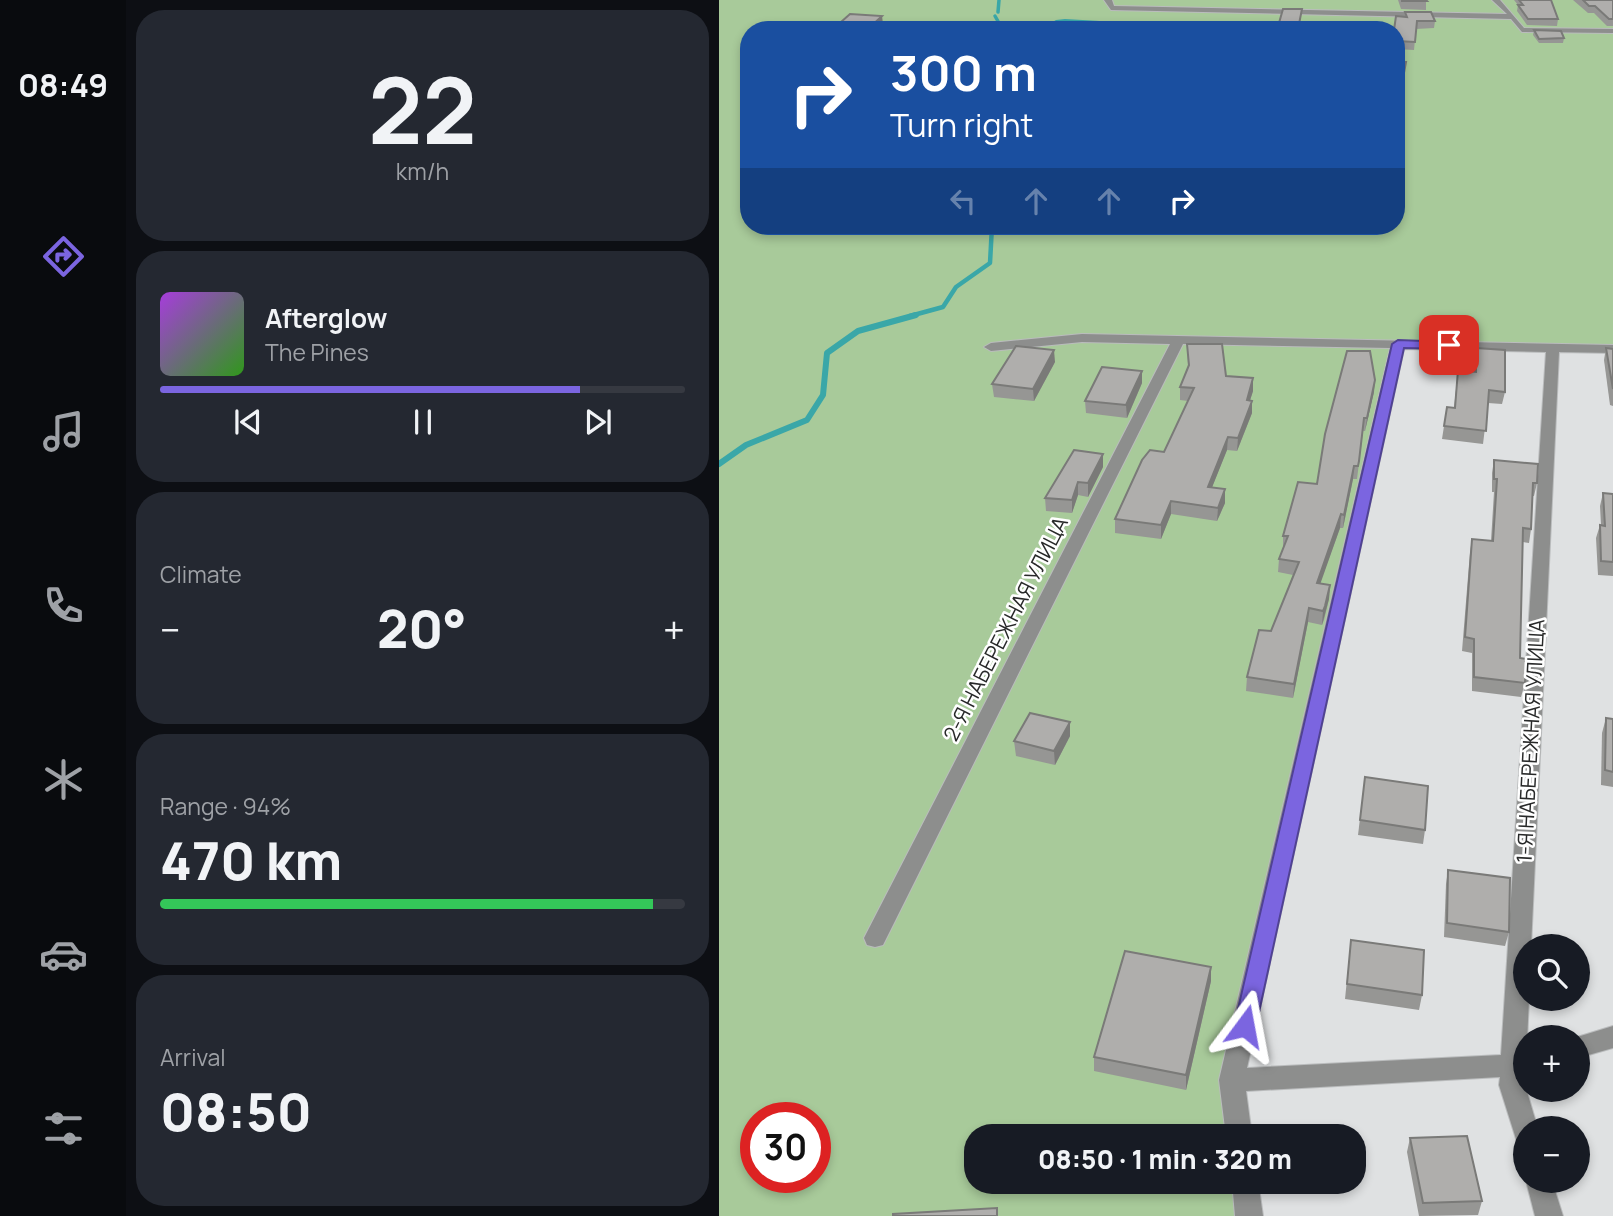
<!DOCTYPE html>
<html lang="en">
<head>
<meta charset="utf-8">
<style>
	body { margin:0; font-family:Manrope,sans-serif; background:#242831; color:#f1f3f6; height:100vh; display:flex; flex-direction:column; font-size:26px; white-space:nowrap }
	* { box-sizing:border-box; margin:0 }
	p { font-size:23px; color:#9ea1a6 }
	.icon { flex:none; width:38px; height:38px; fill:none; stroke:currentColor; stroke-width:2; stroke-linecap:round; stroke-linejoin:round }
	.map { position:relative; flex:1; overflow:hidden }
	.details { display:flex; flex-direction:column; gap:10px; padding:10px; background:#0d0f14; width:593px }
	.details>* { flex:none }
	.guide { position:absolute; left:21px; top:21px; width:665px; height:214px; border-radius:28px; box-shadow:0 4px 10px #0003; background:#1a4fa0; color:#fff; overflow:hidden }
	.tools { position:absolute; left:794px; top:934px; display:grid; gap:14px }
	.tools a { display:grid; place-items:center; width:77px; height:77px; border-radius:50%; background:#171b24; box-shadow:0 4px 10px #0003; font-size:35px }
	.speed { position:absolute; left:21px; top:1102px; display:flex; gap:14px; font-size:35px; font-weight:700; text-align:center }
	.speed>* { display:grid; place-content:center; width:91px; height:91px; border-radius:50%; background:#171b24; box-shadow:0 4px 10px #0003; line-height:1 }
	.speed .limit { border:10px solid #d22; background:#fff; color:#111 }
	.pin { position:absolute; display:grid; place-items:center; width:60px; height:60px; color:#fff; margin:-30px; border-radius:14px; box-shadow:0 4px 10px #0006 }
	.me { position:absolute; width:77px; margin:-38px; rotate:13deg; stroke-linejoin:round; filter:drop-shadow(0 0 5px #0008) }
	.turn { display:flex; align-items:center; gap:24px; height:147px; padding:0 35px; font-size:32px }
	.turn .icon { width:91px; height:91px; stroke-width:2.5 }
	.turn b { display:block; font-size:49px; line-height:60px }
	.lanes { display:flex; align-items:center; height:66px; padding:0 35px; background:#0003; justify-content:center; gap:35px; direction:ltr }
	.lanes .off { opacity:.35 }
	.big { font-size:52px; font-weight:800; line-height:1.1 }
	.details .widget { flex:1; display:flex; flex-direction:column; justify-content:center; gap:10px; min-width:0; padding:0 24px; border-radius:28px; background:#242831 }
	.details .dial { align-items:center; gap:0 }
	.dial b { font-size:91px; line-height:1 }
	.song { display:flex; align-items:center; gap:21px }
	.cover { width:84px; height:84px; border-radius:10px; background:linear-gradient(135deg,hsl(280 70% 55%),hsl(110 70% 35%)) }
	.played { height:7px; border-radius:4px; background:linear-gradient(90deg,#7b65e0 80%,#363941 80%) }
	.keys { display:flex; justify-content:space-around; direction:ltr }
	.heat { display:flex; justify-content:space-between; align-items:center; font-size:38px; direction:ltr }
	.charge { height:10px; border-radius:5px; background:linear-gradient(90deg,#34c759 94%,#363941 0) }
	.trip { position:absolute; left:245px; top:1124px; width:402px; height:70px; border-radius:28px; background:#171b24; box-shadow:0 4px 10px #0003; font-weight:800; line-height:70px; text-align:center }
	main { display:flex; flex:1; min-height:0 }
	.dock { display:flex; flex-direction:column; width:126px; justify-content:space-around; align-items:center; background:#090b0e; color:#9ea1a6 }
	.dock .icon { width:49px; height:49px }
	.dock .active { color:#7b65e0 }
	.dock b { font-size:32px; color:#f1f3f6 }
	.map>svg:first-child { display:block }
	.green { fill:#a8ca9a; fill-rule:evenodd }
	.water { fill:#3aa7a8 }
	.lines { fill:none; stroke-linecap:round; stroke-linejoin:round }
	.stream-far2 { stroke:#3aa7a8; stroke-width:3.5 }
	.stream-far1 { stroke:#3aa7a8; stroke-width:4.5 }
	.stream { stroke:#3aa7a8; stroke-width:6 }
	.street-casing { stroke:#babcbd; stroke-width:2 }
	.street { fill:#8d8e8d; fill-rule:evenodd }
	.wall { fill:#969694 }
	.shaded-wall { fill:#7a7a78 }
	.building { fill:#afaeac; stroke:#7a7a78; stroke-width:2 }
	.route { fill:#7b65e0; stroke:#504292; stroke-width:2 }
	.labels { text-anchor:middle; stroke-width:5; stroke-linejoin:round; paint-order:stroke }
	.street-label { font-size:21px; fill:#282929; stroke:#fff }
</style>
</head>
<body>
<main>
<nav class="dock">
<b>08:49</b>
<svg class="icon active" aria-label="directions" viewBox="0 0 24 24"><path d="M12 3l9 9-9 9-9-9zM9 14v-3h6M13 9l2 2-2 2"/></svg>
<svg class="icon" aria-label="music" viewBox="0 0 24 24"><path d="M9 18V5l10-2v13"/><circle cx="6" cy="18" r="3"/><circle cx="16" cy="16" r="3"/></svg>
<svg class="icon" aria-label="phone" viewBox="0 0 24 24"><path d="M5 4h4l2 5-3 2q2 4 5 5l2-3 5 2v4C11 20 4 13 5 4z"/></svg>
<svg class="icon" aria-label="climate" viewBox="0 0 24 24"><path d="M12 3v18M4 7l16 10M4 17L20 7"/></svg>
<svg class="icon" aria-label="car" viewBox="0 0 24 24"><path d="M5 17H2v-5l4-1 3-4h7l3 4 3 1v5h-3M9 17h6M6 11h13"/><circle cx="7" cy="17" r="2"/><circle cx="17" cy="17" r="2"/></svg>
<svg class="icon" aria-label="filters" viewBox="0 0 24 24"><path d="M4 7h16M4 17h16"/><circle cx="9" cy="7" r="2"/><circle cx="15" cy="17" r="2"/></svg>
</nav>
<section class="details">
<div class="widget dial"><b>22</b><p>km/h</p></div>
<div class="widget">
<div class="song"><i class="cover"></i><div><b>Afterglow</b><p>The Pines</p></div></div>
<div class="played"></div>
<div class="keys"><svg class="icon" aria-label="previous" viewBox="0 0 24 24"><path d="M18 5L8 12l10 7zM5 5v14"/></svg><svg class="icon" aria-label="pause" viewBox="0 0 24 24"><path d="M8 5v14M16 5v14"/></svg><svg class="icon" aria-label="next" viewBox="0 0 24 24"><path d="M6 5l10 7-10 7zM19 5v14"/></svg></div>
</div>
<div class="widget"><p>Climate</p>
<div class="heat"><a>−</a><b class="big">20°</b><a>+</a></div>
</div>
<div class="widget"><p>Range · 94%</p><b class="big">470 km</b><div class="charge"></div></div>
<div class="widget"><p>Arrival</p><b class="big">08:50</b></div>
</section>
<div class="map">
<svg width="894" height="1216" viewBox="0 0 894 1216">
	<rect width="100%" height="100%" fill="#dfe1e2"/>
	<path class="green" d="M0,0h894v349l-215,-5 -166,736 7,56h-263v45h269l4,35h-530zM30,30h647v196h-647zM37,1118h59v60h-59z"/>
	<polygon class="water" points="346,19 398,22 406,30 320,30 337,20"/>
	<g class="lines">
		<g class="stream-far2">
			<polyline points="279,12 280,0"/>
			<polyline points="276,16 280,23 294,30"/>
		</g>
		<polyline class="stream-far1" points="191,316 224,307 237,287 271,263 273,226"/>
		<polyline class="stream" points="0,464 27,445 88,420 104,395 108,353 139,331 197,315"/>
		<g class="street-casing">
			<g id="street">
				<polygon points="385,0 393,0 395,6 788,14 773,0 781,0 805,28 894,29 894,33 803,32 792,19 392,10"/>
				<path d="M363,334l531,11v8l-54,-1 -28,595h-5v52h3l-4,86 13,44h-12v16l-9,-3 -18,-57 1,-8 -254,14 6,45h-26l-7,-56 171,-732 -207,-4 -300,601 -8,2 -8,-2 -3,-7 306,-594 -88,-2 -91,9 -7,-4 7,-4zM685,349l142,3 -45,703 -254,13z"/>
				<polygon points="894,1026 894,1048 859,1058 859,1038 855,1038"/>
				<polygon points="513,1181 539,1181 544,1216 516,1216"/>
				<polygon points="807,1181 833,1181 844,1216 816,1216"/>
			</g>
		</g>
		<use href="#street" class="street"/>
	</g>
	<g class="wall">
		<polygon points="679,0 707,0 707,10 682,9"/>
		<polygon points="795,0 832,0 839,19 838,26 808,25 798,11 799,5"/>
		<polygon points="854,0 894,0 894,26 888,26 875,13 869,13"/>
		<polygon points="686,12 716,21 715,28 697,29 695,50 677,49 677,30 686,17"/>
		<polygon points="815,30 845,38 844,43 820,43 814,35"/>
		<polygon points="677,62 687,62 680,98 677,98"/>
		<polygon points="468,344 507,376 534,391 531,400 533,413 518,451 508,450 493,487 506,503 498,521 452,514 442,539 396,533 396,519 445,452 469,401 461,400 461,387 469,367"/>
		<polygon points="757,348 786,392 783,404 769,403 764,444 723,439 728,407 735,408 739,370 755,372 755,360"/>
		<polygon points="887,348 894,349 894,406 891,405 885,360"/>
		<polygon points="336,362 315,401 275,397 273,384"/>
		<polygon points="423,371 423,383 408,418 367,413 366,401"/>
		<polygon points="655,392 646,431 644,431 638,479 634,479 624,528 621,528 601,583 611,585 610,599 605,620 603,625 589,622 574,698 527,691 528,677 552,631 574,575 559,572 560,559 564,549 564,536"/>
		<polygon points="775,460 818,483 815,496 813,496 812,529 810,543 804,542 801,658 806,683 802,697 753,691 753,653 743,651 751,552 753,539 772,541 775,492 773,492 773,473"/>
		<polygon points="384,467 369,497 359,495 353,513 327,511 326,498"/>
		<polygon points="884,493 894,494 894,576 879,575 877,538 881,525 882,525 881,506"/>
		<polygon points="887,718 894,719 894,787 882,785 883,733"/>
		<polygon points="351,722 351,736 336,765 297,756 295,741"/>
		<polygon points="646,777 706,830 704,844 639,835"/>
		<polygon points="729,870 790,932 786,946 725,937 727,884"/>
		<polygon points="632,940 703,995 700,1010 626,999"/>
		<polygon points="492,967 492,981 467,1090 375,1071 375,1057"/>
		<polygon points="691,1138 763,1201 759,1215 700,1216 688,1152"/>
	</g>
	<g class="shaded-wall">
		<polygon points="163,16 164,24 158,30 148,30"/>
		<polygon points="335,350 336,362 315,401 314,389"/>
		<polygon points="423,371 423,383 408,418 407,405"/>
		<polygon points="534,378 534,391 527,413 528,400"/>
		<polygon points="656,380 655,392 646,431 648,418"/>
		<polygon points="533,401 533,413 518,451 519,438"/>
		<polygon points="509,437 508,450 488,500 489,487"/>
		<polygon points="384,454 384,467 369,497 369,483"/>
		<polygon points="635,466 634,479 624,528 625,515"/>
		<polygon points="359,482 359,495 353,513 353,500"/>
		<polygon points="506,489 506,503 498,521 499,508"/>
		<polygon points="452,501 452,514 442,539 442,525"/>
		<polygon points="622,514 621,528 597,596 598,583"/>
		<polygon points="611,585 610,599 603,625 604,611"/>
		<polygon points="590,608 589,622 574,698 575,684"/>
		<polygon points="351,722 351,736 336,765 335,751"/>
		<polygon points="492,967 492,981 467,1090 467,1075"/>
	</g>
	<g class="building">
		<polygon points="683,0 707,0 708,1 683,1"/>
		<polygon points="800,0 832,0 839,19 809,19 799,5 804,5"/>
		<polygon points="864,0 894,0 894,19 890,19 876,6 870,6"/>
		<polygon points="564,9 583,9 580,24 598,25 597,30 531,30 535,22 560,23"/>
		<polygon points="686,12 712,12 716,21 698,21 696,42 677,41 677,30 675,30 677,16 688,17"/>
		<polygon points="131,14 163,16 148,30 113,30"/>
		<polygon points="815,30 842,31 845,38 820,39"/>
		<polygon points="677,62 687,62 682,89 677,88"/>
		<polygon points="468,344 503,344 507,376 534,378 528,400 533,401 519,438 509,437 489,487 506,489 499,508 452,501 442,525 396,519 423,460 431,450 445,452 475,388 461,387 470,365"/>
		<polygon points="297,346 335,350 314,389 273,384"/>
		<polygon points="757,348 786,350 786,392 770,390 767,431 725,426 728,407 736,408 739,370 757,372"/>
		<polygon points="887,348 894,349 894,389"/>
		<polygon points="628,351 651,351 656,380 648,418 645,418 640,461 639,466 635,466 625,515 622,514 598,583 611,585 606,606 604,611 590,608 575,684 528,677 540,630 552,631 580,562 560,559 569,536 564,536 579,482 598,484 606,434"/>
		<polygon points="383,367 423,371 407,405 366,401"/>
		<polygon points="355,450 384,454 369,483 359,482 353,500 326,498"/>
		<polygon points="775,460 819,464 818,483 814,483 812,529 804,528 801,658 807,659 806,683 755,677 755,639 746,637 753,539 774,541 778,479 775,479"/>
		<polygon points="884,493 894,494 894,562 882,561 881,525 886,526"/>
		<polygon points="311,713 351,722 335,751 295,741"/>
		<polygon points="887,718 894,719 894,772 886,770"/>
		<polygon points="646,777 709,786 706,830 641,820"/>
		<polygon points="729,870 791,878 790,932 728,923"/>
		<polygon points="632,940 705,950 703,995 628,984"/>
		<polygon points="406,951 492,967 467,1075 375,1057"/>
		<polygon points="748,1136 763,1201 704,1203 691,1138"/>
		<polygon points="278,1208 278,1216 174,1216 174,1214"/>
	</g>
	<polygon class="route" points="679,340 730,342 736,345 730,349 685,348 537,1026 533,1032 526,1035 518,1032 515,1026 673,344"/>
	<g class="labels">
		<g class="street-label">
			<text transform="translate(287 629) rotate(-63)" y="7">2-Я НАБЕРЕЖНАЯ УЛИЦА</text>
			<text transform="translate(812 741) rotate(-87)" y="7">1-Я НАБЕРЕЖНАЯ УЛИЦА</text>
		</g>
	</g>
</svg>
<div class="tools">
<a><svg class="icon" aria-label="search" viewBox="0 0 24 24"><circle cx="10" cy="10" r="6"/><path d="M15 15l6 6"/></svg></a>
<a>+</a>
<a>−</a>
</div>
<div class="speed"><div class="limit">30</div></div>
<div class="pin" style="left:730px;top:345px;background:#d93025"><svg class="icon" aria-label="arrive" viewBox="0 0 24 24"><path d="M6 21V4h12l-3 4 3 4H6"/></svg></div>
<svg class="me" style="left:526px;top:1026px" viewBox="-20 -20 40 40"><path d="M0-17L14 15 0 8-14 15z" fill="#7b65e0" stroke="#fff" stroke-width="4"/></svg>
<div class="trip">08:50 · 1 min · 320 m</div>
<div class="guide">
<div class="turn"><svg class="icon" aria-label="right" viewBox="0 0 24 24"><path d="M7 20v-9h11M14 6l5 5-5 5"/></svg><div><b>300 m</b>Turn right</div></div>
<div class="lanes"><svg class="icon off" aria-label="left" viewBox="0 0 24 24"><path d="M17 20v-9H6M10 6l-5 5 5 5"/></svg><svg class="icon off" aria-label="ahead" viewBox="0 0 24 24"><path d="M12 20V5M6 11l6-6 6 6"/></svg><svg class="icon off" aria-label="ahead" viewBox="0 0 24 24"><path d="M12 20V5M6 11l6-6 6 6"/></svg><svg class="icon" aria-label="right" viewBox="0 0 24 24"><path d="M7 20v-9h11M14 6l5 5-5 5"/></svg></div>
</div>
</div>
</main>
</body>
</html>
